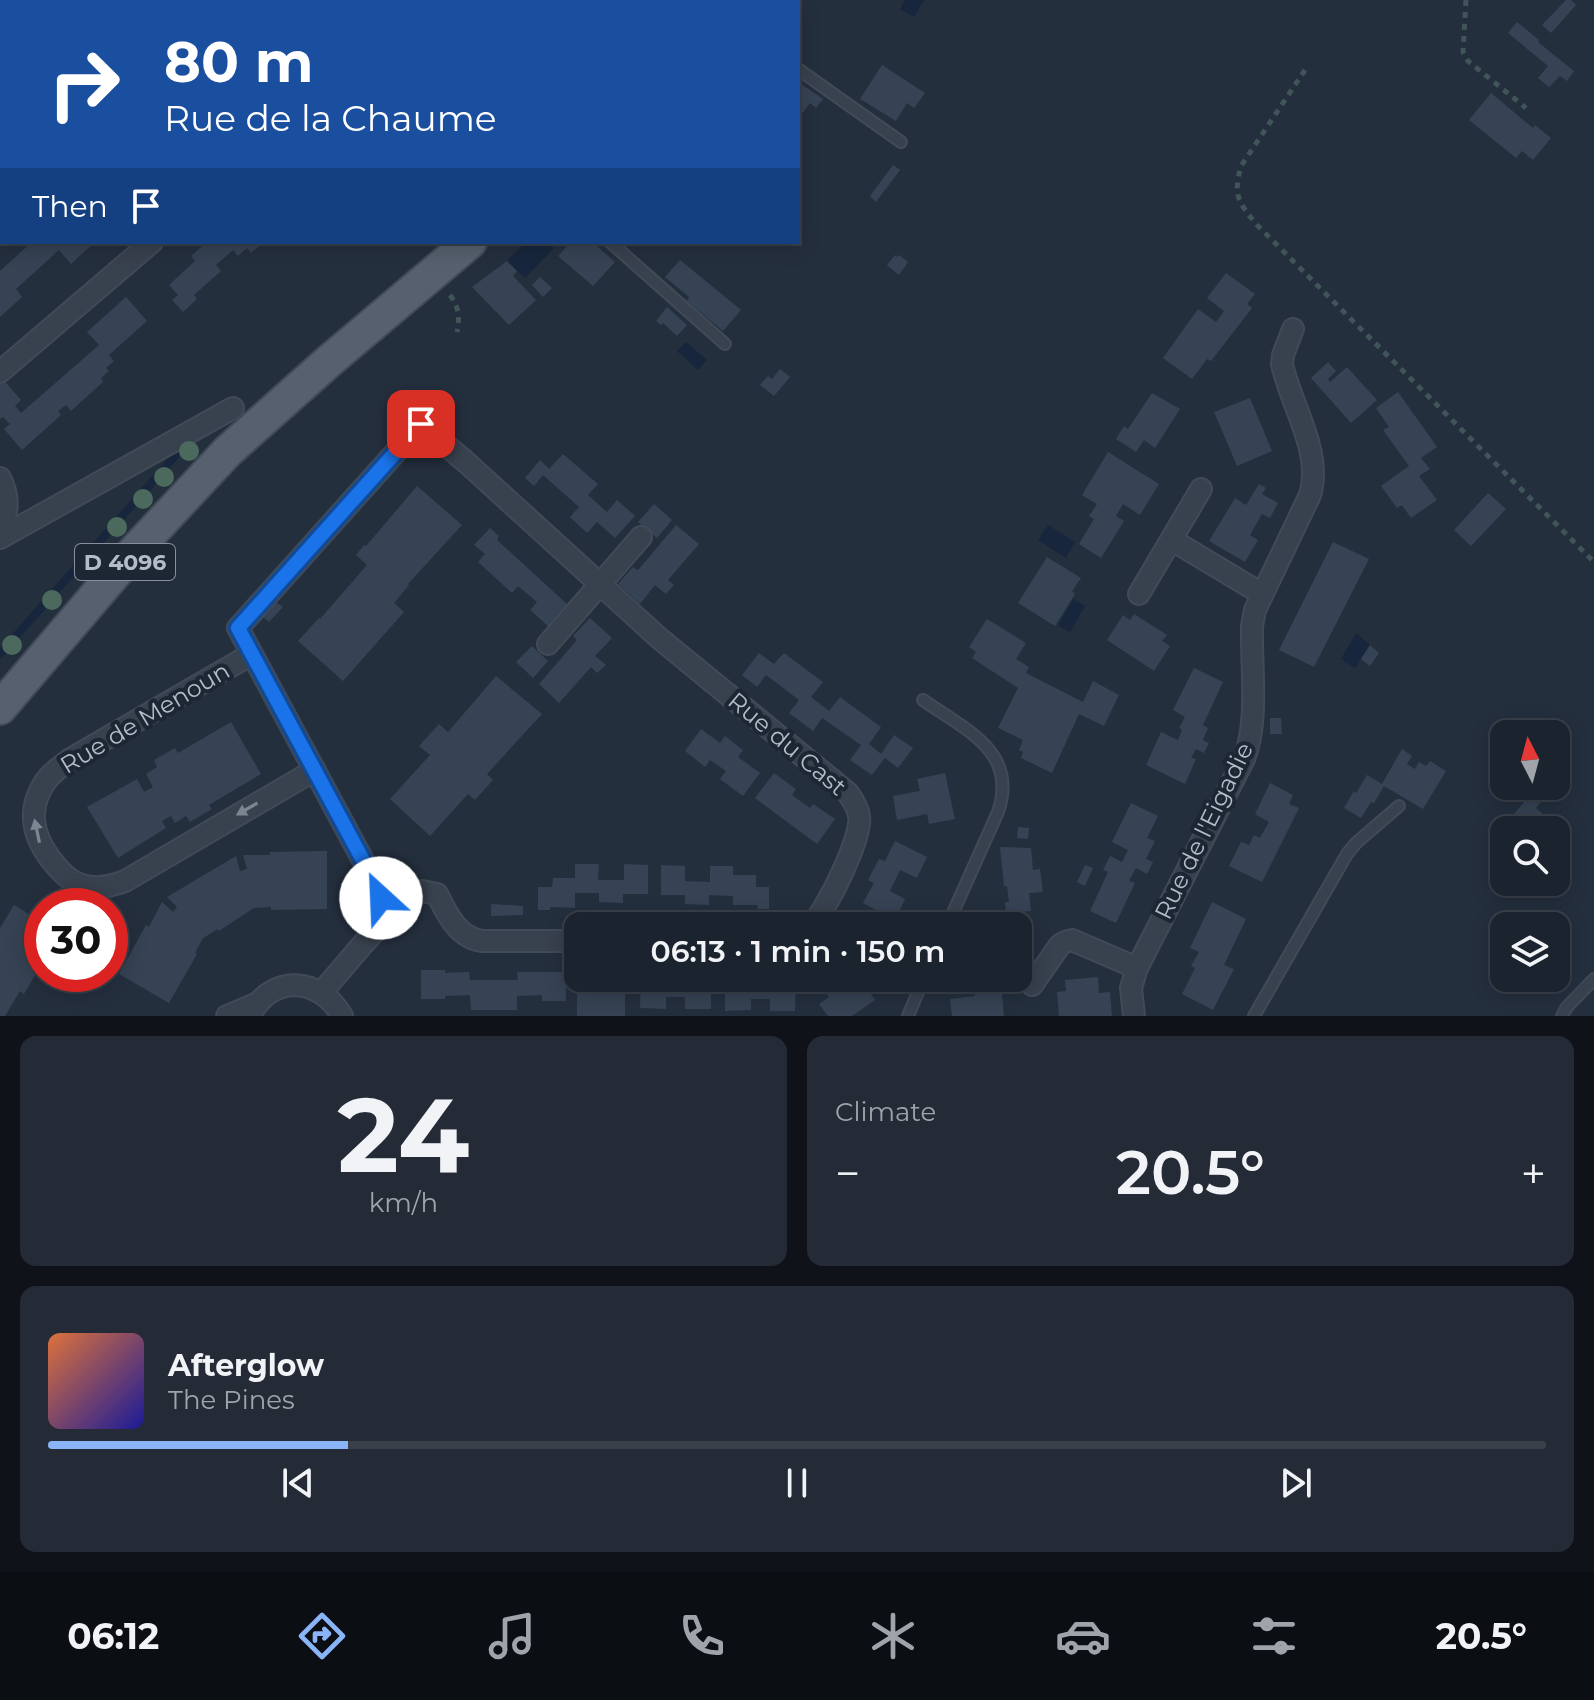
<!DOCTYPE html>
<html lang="en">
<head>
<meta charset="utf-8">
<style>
	body { margin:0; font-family:Montserrat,sans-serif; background:#242b36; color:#f1f3f6; height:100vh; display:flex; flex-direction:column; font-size:30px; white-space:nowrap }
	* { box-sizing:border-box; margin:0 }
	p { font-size:26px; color:#a0a4aa }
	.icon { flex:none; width:44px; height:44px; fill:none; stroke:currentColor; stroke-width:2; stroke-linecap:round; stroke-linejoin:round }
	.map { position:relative; height:1016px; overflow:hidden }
	.details { display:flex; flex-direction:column; gap:20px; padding:20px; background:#0f1319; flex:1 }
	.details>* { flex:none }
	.banner { position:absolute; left:0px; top:0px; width:800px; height:244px; box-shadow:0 4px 20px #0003,0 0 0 2px #39404a; background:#1a4fa0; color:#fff; overflow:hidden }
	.needle { width:52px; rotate:354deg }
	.fabs { position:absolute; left:1490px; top:720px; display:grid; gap:16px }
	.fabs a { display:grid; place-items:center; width:80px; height:80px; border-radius:16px; background:#1b232e; box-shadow:0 4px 20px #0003,0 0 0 2px #39404a; font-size:40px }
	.speed { position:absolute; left:24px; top:888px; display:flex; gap:16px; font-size:40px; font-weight:700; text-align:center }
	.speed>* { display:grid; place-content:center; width:104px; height:104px; border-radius:50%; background:#1b232e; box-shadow:0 4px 20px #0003,0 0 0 2px #39404a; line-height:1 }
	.speed .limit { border:12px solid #d22; background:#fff; color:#111 }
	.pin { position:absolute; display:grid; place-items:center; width:68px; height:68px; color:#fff; margin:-34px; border-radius:16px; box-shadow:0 4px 12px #0006 }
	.me { position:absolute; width:88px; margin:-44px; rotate:335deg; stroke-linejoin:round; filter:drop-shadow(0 0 6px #0008) }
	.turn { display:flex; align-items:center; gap:28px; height:168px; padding:0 32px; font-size:36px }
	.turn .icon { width:104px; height:104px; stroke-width:2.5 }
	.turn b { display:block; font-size:56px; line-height:68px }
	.then { display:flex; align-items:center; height:76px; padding:0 32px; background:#0003; gap:16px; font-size:30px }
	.big { font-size:60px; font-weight:600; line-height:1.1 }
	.details .widget { flex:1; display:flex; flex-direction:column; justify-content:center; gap:12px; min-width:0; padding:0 28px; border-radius:16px; background:#242b36 }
	.details .dial { align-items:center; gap:0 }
	.dial b { font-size:104px; line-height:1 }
	.song { display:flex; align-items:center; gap:24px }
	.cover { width:96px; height:96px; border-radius:12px; background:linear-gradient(135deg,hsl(20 70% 55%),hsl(240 70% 35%)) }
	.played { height:8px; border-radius:4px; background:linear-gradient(90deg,#8ab4f8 20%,#39404a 20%) }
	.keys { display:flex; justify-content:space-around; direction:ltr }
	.heat { display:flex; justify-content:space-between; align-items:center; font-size:44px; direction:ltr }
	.details .tiles { flex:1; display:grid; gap:20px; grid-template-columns:1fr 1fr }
	.widget:last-child { grid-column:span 2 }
	.trip { position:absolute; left:564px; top:912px; width:468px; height:80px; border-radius:16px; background:#1b232e; box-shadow:0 4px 20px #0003,0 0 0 2px #39404a; font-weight:600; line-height:80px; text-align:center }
	.dock { display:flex; height:128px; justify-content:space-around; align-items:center; background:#0b0e12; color:#a0a4aa }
	.dock .icon { width:56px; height:56px }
	.dock .on { color:#8ab4f8 }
	.dock b { font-size:36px; color:#f1f3f6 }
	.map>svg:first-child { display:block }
	.water { fill:#17263c }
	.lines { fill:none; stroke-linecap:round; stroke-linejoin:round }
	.stream { stroke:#17263c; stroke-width:8 }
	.building { fill:#364354 }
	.service-casing { stroke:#414a57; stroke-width:14 }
	.minor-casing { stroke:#414a57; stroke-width:24 }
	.primary-casing { stroke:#414a57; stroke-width:36 }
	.path { stroke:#3f5557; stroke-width:5; stroke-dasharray:6 6; stroke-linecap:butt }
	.service { stroke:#38414e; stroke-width:10 }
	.minor { stroke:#38414e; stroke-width:20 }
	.primary { stroke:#56606e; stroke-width:32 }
	.tree { fill:#4b6a5d }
	.oneway { fill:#7c8592 }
	.route-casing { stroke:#114b97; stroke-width:20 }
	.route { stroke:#1a73e8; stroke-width:14 }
	.labels { text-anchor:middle; stroke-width:8; stroke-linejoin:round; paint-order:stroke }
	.shield { fill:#1d2633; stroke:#878f9c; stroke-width:2 }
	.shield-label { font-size:22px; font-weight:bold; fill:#b4bcc9 }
	.street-label { font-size:24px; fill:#b4bcc9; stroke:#1d2633 }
</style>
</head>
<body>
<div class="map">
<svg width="1594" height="1016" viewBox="0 0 1594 1016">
	<rect width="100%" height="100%" fill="#242f3e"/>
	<g class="water">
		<polygon points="905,0 924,0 914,17 900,9"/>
		<polygon points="526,242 547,242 554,248 525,278 507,261"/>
		<polygon points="686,342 707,360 698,370 677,351"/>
		<polygon points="1048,525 1075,542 1066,558 1038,540"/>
		<polygon points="1073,599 1085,606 1070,632 1058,626"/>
		<polygon points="1356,633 1370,645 1355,668 1341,659"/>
	</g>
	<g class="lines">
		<polyline class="stream" points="0,654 176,455"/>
	</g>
	<g class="building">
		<polygon points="1566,0 1571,0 1576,5 1551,33 1542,25"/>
		<polygon points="1517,22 1539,40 1538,42 1574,71 1567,81 1560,76 1549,87 1538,78 1548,66 1508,33"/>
		<polygon points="882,65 925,93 914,108 907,103 896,121 860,99"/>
		<polygon points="798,82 823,99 816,108 810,103 798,119"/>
		<polygon points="1491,93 1533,128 1535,125 1551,138 1533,160 1522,151 1516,158 1469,120"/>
		<polygon points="893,165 900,170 876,202 870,196"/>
		<polygon points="32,242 95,242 71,264 59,250 16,289 22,297 0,317 0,271"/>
		<polygon points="207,242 264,242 251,253 247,248 238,256 233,250 216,265 221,271 194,295 197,299 183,312 172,300 178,295 169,285 195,261 191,256"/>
		<polygon points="571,242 592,242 615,262 593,286 558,256"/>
		<polygon points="895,255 897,257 899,255 908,262 899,275 887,265"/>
		<polygon points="680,260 741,310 723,331 687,301 689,297 665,277"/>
		<polygon points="507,261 517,271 513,276 536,300 509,325 472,287"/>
		<polygon points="1226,273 1255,294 1247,304 1252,308 1211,361 1207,359 1192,379 1163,358 1198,309 1216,322 1224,311 1207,298"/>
		<polygon points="540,277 552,288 543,297 532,285"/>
		<polygon points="126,297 147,321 109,355 114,361 106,368 109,371 101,378 103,382 71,411 66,405 58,411 61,415 22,450 4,429 10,424 3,417 0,419 0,376 21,400 15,406 21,413 99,345 87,332"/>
		<polygon points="667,307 687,325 677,336 663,323 661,325 656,321"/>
		<polygon points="1328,362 1336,371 1328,379 1330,382 1347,367 1377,400 1351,423 1311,378"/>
		<polygon points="780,369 790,377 774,396 760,385 768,376 772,379"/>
		<polygon points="1398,392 1437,447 1421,458 1430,469 1419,476 1437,500 1411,518 1402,505 1397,508 1381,486 1409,466 1383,430 1389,427 1376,408"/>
		<polygon points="1152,393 1180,409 1155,448 1144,440 1136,452 1116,439 1124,426 1128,429"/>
		<polygon points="1250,398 1272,451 1237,466 1214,412"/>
		<polygon points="1108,452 1159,484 1140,515 1123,504 1116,516 1124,521 1101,558 1079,544 1094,519 1089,516 1097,504 1082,495"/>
		<polygon points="563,454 598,484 588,495 598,504 607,512 617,500 635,516 615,538 597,522 587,533 570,517 579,507 543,475 534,486 525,478 540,460 549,469"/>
		<polygon points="1259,484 1266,488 1262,494 1278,503 1270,518 1262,514 1250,535 1258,540 1245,562 1209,541 1235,498 1246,505"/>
		<polygon points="417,486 462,525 408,584 409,585 394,603 404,612 343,681 298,641 319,618 320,619 367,565 356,555 364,545 366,546"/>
		<polygon points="1488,493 1506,509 1471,546 1454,530"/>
		<polygon points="654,504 672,520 657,538 638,522"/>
		<polygon points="676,525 699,544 668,580 674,585 666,594 655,585 640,604 618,584 633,567 637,570 639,569"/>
		<polygon points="490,528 499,536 497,540 567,604 548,626 530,610 537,602 518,586 512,593 478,562 485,554 474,545"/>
		<polygon points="1333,542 1369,559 1314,667 1279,650"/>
		<polygon points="1047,557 1081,578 1072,591 1075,594 1055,626 1018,603"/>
		<polygon points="276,602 283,607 269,622 263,617"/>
		<polygon points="1134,614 1167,635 1162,641 1170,646 1154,671 1107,640 1123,615 1130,620"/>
		<polygon points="590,618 612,638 595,656 606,665 597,673 591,667 559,703 539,684 577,640 573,636"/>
		<polygon points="987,619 1026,643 1016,659 1029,667 1026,673 1083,702 1093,681 1119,695 1104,726 1079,714 1052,773 1021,758 1023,752 1019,750 1023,740 998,728 1018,688 972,658 976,652 969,647"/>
		<polygon points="1370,645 1379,653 1370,666 1361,659"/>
		<polygon points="532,646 548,661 533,678 516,662"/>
		<polygon points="759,653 774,664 784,653 823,682 811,697 829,711 840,697 881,727 869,744 881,754 894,735 913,748 898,768 885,758 872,775 850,760 861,745 822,718 813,731 789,713 799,700 766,675 757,687 742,675"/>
		<polygon points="1194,668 1223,682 1203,725 1208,728 1203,740 1209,743 1204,753 1196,749 1191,758 1196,759 1185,784 1146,765 1161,732 1178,740 1182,730 1179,728 1185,717 1173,710"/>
		<polygon points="496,676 542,714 487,774 493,780 475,800 468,794 430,836 390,799 430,755 419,746 439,724 448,732"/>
		<polygon points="1270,718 1281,718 1282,734 1270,734"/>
		<polygon points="231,722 261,774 209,805 212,809 190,822 186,816 175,823 171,816 162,821 166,828 118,858 87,807 137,779 144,792 153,787 146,774 157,767 154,760 175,748 178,753"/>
		<polygon points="701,729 720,743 725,736 735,744 743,750 738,757 760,773 743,796 720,779 726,771 710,760 705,767 685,751"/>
		<polygon points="1402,749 1412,756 1407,764 1415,769 1419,762 1426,766 1430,761 1446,771 1423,809 1384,786 1374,803 1371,802 1361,818 1344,808 1354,791 1356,793 1367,775 1382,784"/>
		<polygon points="774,773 796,789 792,795 810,808 813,804 835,819 817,844 755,798"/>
		<polygon points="945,773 955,819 929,824 927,814 897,820 893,796 920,791 917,779"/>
		<polygon points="1270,783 1293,795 1289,804 1299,808 1262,882 1229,866 1241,842 1249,845 1254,835 1260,838 1269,822 1255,814"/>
		<polygon points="1532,793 1542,801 1536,808 1548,818 1537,830 1527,830 1512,816"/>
		<polygon points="1131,803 1158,816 1147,838 1155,841 1146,859 1153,862 1147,874 1136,868 1129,881 1135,883 1116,923 1090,911 1108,872 1103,870 1110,856 1122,862 1128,850 1112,842"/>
		<polygon points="1018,827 1029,828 1028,839 1017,838"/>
		<polygon points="895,841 927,857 917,878 900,870 890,891 905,899 895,920 863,903 874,883 868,880 879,859 885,861"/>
		<polygon points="1000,847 1031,848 1033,870 1040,869 1043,892 1029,893 1031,911 1006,914 1007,926 977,926 977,918 1006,914 1005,902 1009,902 1007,886 1004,886"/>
		<polygon points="327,851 327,909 271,910 271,907 254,908 219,931 218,929 203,938 195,953 197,954 169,1003 119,974 146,925 149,927 162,902 173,912 177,907 167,897 236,856 240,871 247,869 243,855 270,855 270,852"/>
		<polygon points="575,864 599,864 598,880 624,880 624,864 648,865 648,894 623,894 623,903 599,902 599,893 575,893 575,908 550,907 550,910 538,910 538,887 552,887 553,878 575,878"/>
		<polygon points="661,865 685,866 685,881 710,882 710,866 733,866 733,875 756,875 756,887 769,887 769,909 757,909 758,905 733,905 733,896 709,895 709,905 685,904 685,895 661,895"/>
		<polygon points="1085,865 1093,868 1085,886 1077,882"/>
		<polygon points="1212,902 1246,919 1224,965 1234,969 1213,1010 1182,994 1195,968 1191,966 1199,952 1190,948"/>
		<polygon points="491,904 523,906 523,915 491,916"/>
		<polygon points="14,905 42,922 42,964 24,994 20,991 5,1016 0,1016 0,928"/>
		<polygon points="421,970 445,970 445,973 469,972 470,980 518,980 517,972 566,972 566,1001 542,1001 542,995 517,996 517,1010 471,1010 470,995 445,996 445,999 421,999"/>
		<polygon points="1098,977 1099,993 1110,992 1112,1016 1059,1016 1057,992 1066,991 1065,980"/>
		<polygon points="590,978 613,978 613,988 625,989 625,1016 577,1016 577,988 589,988"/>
		<polygon points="641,978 711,978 711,1009 685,1009 685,997 666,997 666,1009 640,1008"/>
		<polygon points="725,978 796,978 795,1011 770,1011 770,999 751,999 751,1010 725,1011"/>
		<polygon points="816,978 844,978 848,983 854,978 859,978 875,1000 852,1016 828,1016 819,1004 829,997"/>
		<polygon points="978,978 1009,978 1010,992 1002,993 1004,1016 952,1016 950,999 975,996 974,981 978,981"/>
	</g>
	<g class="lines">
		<g class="service-casing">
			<g id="service">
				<polyline points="0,61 2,59"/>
				<polyline points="798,69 901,142"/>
				<polyline points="610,242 725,344"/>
				<path d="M923,700c41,29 96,51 75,112l-51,114"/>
				<polyline points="908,1016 924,978"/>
				<polyline points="1254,1016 1347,854 1356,843 1399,806"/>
				<polyline points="1562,1016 1567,1007 1594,979"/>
			</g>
		</g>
		<g class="minor-casing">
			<g id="minor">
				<polyline points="0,213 2,211"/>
				<polyline points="0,372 152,242"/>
				<path d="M0,478c10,19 8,35 0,54"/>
				<polyline points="0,538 233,408"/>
				<polyline points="1172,540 1262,594"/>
				<polyline points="1139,594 1201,489"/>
				<polyline points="548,644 641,537"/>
				<path d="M252,654l-183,106c-10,8 -21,15 -27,27 -17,30 -5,57 15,80 7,8 15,15 25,18 15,5 30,1 43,-4l190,-111"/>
				<path d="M377,929c3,-13 5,-26 2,-39l-141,-262 183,-204 46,39 192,175 189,155c5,7 10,15 11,23 4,20 -33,95 -48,110"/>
				<polyline points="1032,985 1060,945 1065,942 1072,940 1137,968"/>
				<path d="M322,992l41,-48 46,-49 13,-4 15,3c10,20 21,44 45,47h96"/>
				<polyline points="227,1016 258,1003"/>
				<path d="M250,1016c21,-43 70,-39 92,0"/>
				<path d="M1134,1016l-3,-28 6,-20 107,-209c15,-38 7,-92 8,-133l3,-16 55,-115c13,-43 -19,-89 -28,-131l1,-9 10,-26"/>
			</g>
		</g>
		<g class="primary-casing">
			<g id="primary">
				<polyline points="726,2 727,0"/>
				<polyline points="0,708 128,558 228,451 328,362 470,242"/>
			</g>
		</g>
		<g class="path">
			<polyline points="1466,0 1463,52 1468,61 1526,108"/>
			<path d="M1305,70l-64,96c-8,30 -3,36 16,59l337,337"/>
			<path d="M450,295c9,12 10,23 7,37"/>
		</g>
		<use href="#service" class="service"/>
		<use href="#minor" class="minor"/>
		<use href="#primary" class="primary"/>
	</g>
	<g class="tree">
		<circle cx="189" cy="451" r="10"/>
		<circle cx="164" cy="477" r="10"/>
		<circle cx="143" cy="499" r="10"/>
		<circle cx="117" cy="527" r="10"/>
		<circle cx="88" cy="559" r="10"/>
		<circle cx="52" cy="600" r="10"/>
		<circle cx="12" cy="645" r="10"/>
	</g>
	<defs><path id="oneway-solid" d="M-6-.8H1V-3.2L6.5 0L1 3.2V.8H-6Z" transform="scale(2)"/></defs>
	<g class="oneway">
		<use href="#oneway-solid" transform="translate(247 809) rotate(150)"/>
		<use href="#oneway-solid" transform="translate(37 831) rotate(-102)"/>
	</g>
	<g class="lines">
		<g class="route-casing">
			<polyline id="route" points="381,898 379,890 238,628 421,424"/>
		</g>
		<use href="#route" class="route"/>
	</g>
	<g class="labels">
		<rect class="shield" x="75" y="544" width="100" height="36" rx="6"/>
		<g class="shield-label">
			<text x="125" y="570">D 4096</text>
		</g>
		<g class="street-label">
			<text transform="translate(145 718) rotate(-31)" y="8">Rue de Menoun</text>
			<text transform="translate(787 744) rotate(40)" y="8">Rue du Cast</text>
			<text transform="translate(1204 831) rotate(-64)" y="8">Rue de l'Eigadie</text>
		</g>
	</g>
</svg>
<div class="fabs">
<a><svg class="needle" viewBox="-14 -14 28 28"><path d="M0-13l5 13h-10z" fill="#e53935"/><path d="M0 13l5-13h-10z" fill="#a0a4aa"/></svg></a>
<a><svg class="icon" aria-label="search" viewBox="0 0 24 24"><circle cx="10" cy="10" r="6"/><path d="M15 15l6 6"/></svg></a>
<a><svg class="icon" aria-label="layers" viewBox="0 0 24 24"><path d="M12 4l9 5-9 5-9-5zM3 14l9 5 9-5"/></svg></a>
</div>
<div class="speed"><div class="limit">30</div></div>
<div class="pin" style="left:421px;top:424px;background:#d93025"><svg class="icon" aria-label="arrive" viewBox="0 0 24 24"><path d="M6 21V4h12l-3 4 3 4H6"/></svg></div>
<svg class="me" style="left:381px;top:898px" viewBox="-20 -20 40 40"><circle r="19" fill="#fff"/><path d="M0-13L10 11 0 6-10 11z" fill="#1a73e8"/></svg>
<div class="trip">06:13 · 1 min · 150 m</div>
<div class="banner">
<div class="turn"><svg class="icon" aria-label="right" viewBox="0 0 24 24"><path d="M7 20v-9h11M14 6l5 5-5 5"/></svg><div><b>80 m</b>Rue de la Chaume</div></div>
<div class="then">Then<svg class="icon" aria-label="arrive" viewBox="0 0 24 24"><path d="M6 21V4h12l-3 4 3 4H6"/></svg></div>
</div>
</div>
<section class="details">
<div class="tiles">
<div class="widget dial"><b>24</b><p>km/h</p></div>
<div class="widget"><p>Climate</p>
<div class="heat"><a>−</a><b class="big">20.5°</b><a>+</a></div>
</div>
<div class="widget">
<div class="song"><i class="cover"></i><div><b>Afterglow</b><p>The Pines</p></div></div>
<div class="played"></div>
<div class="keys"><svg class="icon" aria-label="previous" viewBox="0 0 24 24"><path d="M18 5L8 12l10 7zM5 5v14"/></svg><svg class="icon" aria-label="pause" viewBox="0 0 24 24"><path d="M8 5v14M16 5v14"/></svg><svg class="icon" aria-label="next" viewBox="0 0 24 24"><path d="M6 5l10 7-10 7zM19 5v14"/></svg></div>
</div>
</div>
</section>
<nav class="dock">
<b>06:12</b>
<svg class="icon on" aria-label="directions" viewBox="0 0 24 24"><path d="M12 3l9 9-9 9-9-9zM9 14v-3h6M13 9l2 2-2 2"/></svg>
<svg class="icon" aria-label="music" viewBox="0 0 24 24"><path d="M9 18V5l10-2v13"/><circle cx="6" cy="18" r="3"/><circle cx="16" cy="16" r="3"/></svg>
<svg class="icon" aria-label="phone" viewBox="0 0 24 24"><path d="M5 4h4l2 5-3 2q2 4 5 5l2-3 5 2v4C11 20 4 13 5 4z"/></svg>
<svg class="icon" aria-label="climate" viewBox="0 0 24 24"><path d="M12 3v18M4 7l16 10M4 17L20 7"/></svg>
<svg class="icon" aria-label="car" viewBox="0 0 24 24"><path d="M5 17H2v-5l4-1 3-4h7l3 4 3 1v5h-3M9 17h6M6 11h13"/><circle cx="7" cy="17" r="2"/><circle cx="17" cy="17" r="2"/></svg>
<svg class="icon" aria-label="filters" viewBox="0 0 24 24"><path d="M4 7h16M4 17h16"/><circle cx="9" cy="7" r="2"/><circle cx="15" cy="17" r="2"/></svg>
<b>20.5°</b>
</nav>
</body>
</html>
